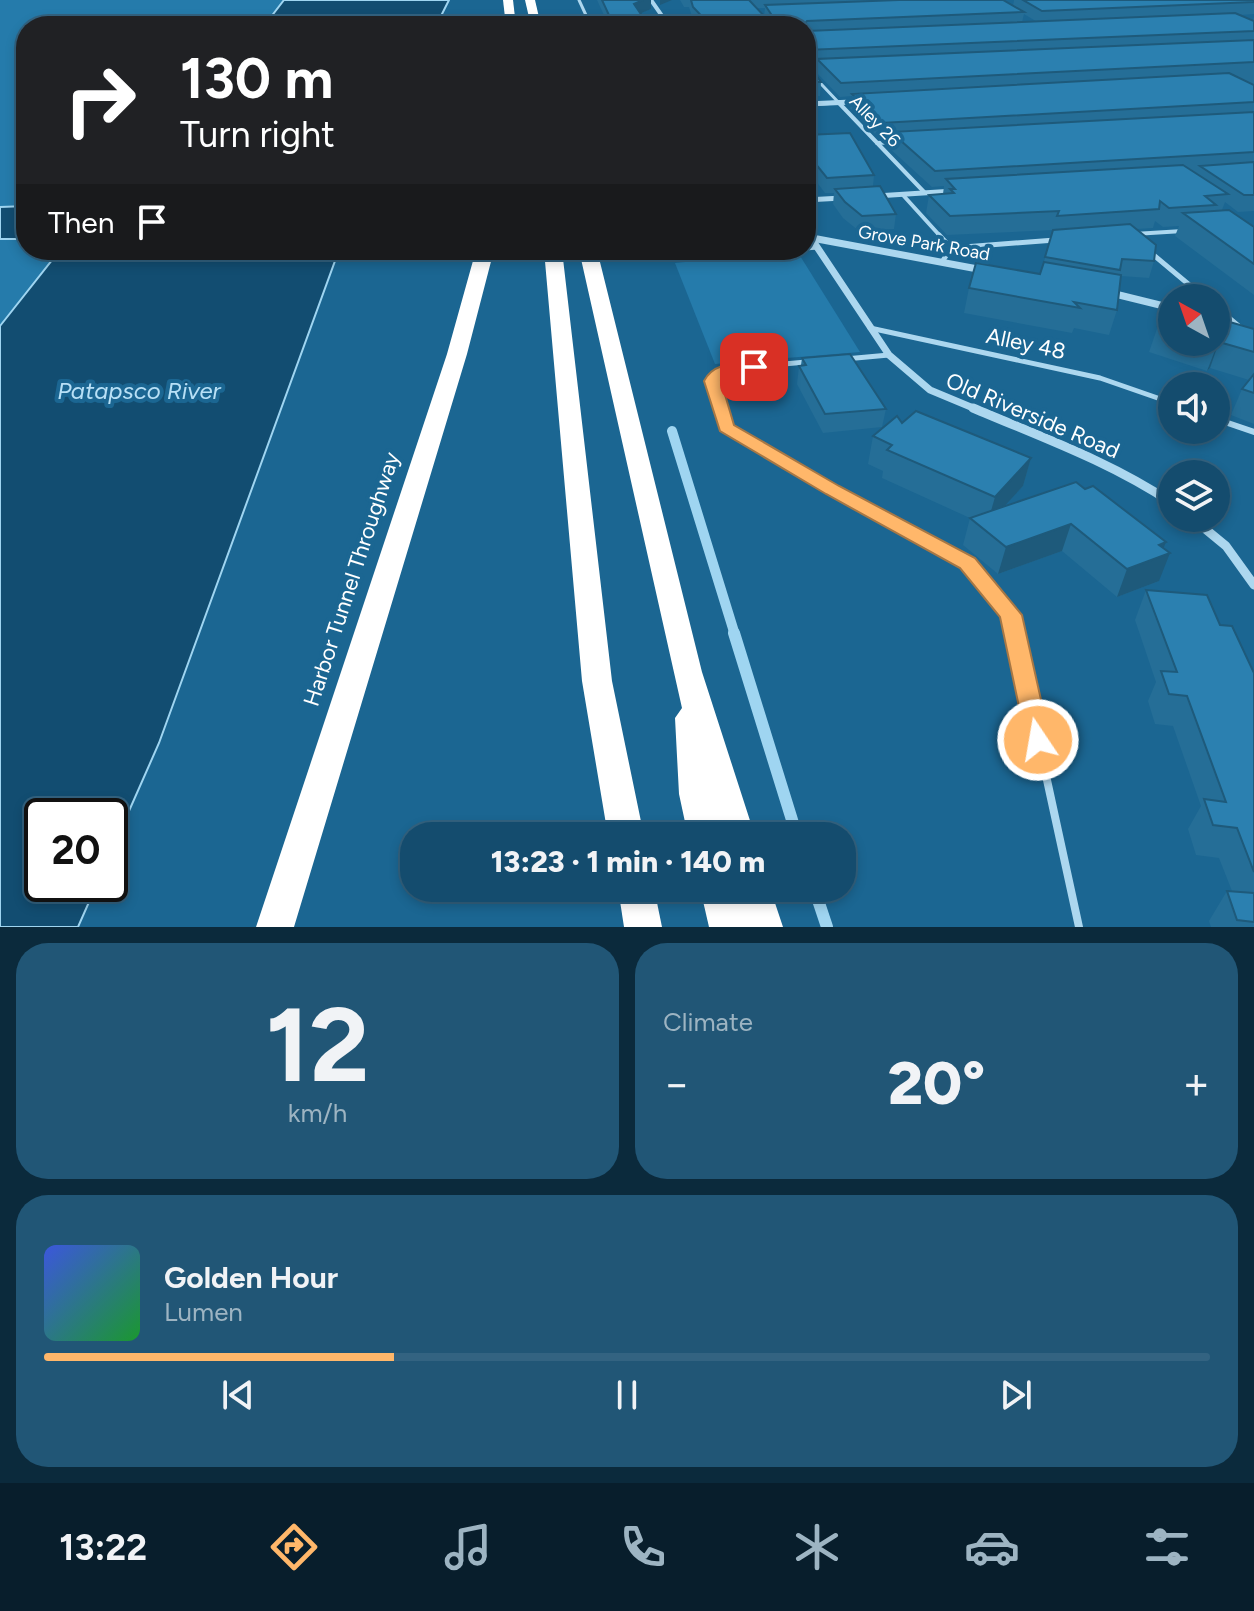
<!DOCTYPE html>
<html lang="en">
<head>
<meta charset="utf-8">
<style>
	body { margin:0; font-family:Figtree,sans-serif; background:#215676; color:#f1f3f6; height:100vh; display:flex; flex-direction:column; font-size:30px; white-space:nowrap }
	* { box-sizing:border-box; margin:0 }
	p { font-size:26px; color:#9db4c2 }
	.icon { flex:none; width:44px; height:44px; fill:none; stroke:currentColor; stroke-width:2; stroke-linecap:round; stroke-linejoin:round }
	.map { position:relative; height:927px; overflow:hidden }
	.drawer { display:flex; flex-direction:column; gap:16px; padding:16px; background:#0b2a3c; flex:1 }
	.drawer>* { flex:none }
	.banner { position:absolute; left:16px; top:16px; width:800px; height:244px; border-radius:32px; box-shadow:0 4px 12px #0003,0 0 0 2px #336381; background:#202124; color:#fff; overflow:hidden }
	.needle { width:52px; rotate:320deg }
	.controls { position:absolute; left:1158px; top:284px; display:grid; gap:16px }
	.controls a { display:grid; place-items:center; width:72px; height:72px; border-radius:50%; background:#144c6e; box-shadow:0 4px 12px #0003,0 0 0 2px #336381; font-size:40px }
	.speed { position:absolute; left:24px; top:798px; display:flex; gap:16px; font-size:40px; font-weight:700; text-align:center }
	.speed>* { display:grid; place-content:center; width:104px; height:104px; border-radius:50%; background:#144c6e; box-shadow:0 4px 12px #0003,0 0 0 2px #336381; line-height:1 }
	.speed .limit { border:4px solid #111; border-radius:12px; background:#fff; color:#111 }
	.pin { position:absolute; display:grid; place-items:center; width:68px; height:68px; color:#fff; margin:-34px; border-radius:16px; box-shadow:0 4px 12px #0006 }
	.me { position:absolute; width:88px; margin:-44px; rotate:348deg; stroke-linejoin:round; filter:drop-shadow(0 0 6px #0008) }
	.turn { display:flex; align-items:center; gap:28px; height:168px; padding:0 32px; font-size:36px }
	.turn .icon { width:104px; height:104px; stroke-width:2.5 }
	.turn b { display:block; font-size:56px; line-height:68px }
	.then { display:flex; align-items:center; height:76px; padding:0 32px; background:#0003; gap:16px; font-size:30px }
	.big { font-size:60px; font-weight:800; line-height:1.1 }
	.drawer .tile { flex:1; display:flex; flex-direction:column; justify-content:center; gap:12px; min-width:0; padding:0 28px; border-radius:32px; background:#215676 }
	.drawer .dial { align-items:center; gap:0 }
	.dial b { font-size:104px; line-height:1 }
	.song { display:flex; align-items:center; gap:24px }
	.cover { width:96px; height:96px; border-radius:12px; background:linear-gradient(135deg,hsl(230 70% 55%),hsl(130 70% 35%)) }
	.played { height:8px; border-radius:4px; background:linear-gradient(90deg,#ffb76a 30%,#336381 30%) }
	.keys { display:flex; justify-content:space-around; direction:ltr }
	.heat { display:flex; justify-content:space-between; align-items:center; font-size:44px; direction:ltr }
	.drawer .tiles { flex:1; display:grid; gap:16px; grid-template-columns:1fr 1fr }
	.tile:last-child { grid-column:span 2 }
	.trip { position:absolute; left:400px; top:822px; width:456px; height:80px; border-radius:32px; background:#144c6e; box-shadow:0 4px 12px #0003,0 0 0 2px #336381; font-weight:800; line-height:80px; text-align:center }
	.dock { display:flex; height:128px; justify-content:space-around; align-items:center; background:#081e2c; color:#9db4c2 }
	.dock .icon { width:56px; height:56px }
	.dock .current { color:#ffb76a }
	.dock b { font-size:36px; color:#f1f3f6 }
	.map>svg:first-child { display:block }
	.green { fill:#257bab }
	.water { fill:#124d71; stroke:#9fd5f1; stroke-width:2 }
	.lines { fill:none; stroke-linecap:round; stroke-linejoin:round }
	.stream-far1 { stroke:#9fd5f1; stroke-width:10 }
	.stream { stroke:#9fd5f1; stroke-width:12 }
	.lane-far4 { stroke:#acd7ef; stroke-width:3 }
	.lane-far3 { stroke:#acd7ef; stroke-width:4 }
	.lane-far2 { stroke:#acd7ef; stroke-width:5 }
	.lane-far1 { stroke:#acd7ef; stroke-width:6 }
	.lane { stroke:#acd7ef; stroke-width:8 }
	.street-far3 { stroke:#acd7ef; stroke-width:4 }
	.street-far2 { stroke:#acd7ef; stroke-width:5 }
	.street-far1 { stroke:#acd7ef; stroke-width:7 }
	.street { stroke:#acd7ef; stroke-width:9 }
	.highway { fill:#fff; fill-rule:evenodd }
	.wall { fill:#256e97; fill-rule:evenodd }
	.shaded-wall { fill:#1e5a7b }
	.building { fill:#2b80b0; stroke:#1e5a7b; stroke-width:2 }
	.route { fill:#ffb76a; stroke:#a67745; stroke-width:2 }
	.labels { text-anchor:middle; stroke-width:8; stroke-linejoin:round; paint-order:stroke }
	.far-street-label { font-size:18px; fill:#fff; stroke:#1b6692 }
	.street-label { font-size:22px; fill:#fff; stroke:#1b6692 }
	.water-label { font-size:24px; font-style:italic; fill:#b8e0f6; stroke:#1b6692 }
</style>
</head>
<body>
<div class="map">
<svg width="1254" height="927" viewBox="0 0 1254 927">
	<rect width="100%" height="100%" fill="#1b6692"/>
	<g class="green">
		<polygon points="0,0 284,0 264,26 26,26 26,250 60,250 0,326"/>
		<polygon points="797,251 860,352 715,364 675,263"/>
	</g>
	<g class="water">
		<polygon points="284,0 449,0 436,26 264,26"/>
		<polygon points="26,206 26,239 0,239 0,207"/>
		<polygon points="60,250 339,250 159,743 110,854 110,816 42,816 42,884 97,884 78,927 0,927 0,326"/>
	</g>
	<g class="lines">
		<polyline class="stream-far1" points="672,431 735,635"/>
		<g class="stream">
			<polyline points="734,633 797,836"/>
			<polyline points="814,888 827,927"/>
		</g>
		<g class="lane-far4">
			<polyline points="579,0 591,26"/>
			<polyline points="806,68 840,104"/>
		</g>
		<g class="lane-far3">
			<polyline points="838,102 925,193"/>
			<polyline points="877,143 895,142"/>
			<polyline points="902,194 941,237"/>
			<polyline points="1134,234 1183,231"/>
		</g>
		<g class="lane-far2">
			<polyline points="939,235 951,248 942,262"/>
			<polyline points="806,248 817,247"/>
			<polyline points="951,248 1055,240"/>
			<polyline points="652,250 667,257 768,250"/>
			<polyline points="1150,252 1205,298"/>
			<polyline points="1216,307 1241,328"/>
			<polyline points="870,328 1100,378 1172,403"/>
			<polyline points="845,359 889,355"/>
			<polyline points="721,410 712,381 716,374 727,369 806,362"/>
		</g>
		<g class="lane-far1">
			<polyline points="720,408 726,427 832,490 968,563 1011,615 1015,635"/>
			<polyline points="1216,419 1254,432"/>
		</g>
		<polyline class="lane" points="1015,633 1079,927"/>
		<g class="street-far3">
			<polyline points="651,0 669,26"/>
			<polyline points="814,104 862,101"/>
		</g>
		<g class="street-far2">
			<polyline points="806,104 852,102"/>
			<polyline points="876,196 954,191"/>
			<polyline points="806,200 842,198"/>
			<polyline points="806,231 810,237"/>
		</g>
		<g class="street-far1">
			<polyline points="809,235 889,355 930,390 978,410"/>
			<polyline points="812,238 983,270"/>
			<polyline points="1111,293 1172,308"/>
		</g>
		<g class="street">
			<path d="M973,408c68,29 138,54 199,95"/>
			<polyline points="1192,518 1226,546 1254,585"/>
		</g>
		<g class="highway">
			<polygon points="503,0 513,0 516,26 506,26"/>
			<polygon points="525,0 535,0 541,26 531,26"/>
			<polygon points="476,250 494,250 467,354 294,927 256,927 447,354"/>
			<polygon points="544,250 562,250 612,681 644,836 608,836 582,681"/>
			<polygon points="579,250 597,250 702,672 755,836 688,836 679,794 675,718 682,708"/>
			<polygon points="618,888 654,888 662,927 624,927"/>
			<polygon points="700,888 770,888 783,927 709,927"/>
		</g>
	</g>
	<g class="wall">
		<polygon points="597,0 651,0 651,9 640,13 649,26 609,26"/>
		<path d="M680,0h323l10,6 1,-6h240v14l-15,1 14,5 1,-3v194l-16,1 -13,-10 -3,8 32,17v68l-79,-59 4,-10 -16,1 -8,-6 -2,7 -17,1 18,32 -5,17 -28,-2 -4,34 -8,25 -35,-7 -2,5 -108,-20 5,-25 71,-14 14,-44 -107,5 -21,-22 3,-18 14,-1 1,-8 -12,1 -44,-40 2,-10 -11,1 -29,-30 2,-12 -12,1 -24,-25 1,-9h-9l13,19 -1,14h-14v-70h-107l-6,-7 -4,-12h-5zM757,8h8l-1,8zM1024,14l10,6 2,1 -14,1z"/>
		<polygon points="806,135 874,175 873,186 896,214 894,229 859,231 843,218 833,204 834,193 825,193 806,168"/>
		<polygon points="1172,309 1172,342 1216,342 1254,329 1254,424 1231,415 1242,389 1249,380 1210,368 1207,371 1149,352 1158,326"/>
		<polygon points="802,358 886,409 882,427 823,433 797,384 799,366 801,365"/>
		<polygon points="902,423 1031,458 1023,486 1004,506 1164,548 1159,581 1117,597 1062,551 998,574 963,545 970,518 882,478 883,471 868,464 873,436"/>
		<polygon points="1146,590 1220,625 1254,673 1254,927 1211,927 1209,921 1227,891 1232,891 1219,858 1196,855 1188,829 1201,806 1173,726 1155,724 1148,701 1156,682 1135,620"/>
	</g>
	<g class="shaded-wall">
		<polygon points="643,0 651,0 651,9 634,16 634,4"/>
		<polygon points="660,0 672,0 660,5"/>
		<polygon points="1219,342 1210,368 1207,371 1217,345"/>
		<polygon points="1031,458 1023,486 987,525 995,497"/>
		<polygon points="1071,524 1062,551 998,574 1006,547"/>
		<polygon points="1166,542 1160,557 1170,553 1159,581 1117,597 1127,569 1159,545"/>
	</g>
	<g class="building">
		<polygon points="602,0 643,0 634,4 649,26 610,26 614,26"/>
		<polygon points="691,0 749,0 766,18 771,14 765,5 899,0 1003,0 1024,12 807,21 803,26 711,26 693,7"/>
		<polygon points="1023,0 1254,0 1254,2 1042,11"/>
		<polygon points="1235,13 1254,21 1254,31 806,50 806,29 807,31"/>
		<polygon points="1254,40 1254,62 841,83 817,59"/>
		<polygon points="806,61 821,82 806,82"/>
		<polygon points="1229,73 1254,85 1254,102 881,123 852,94"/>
		<polygon points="1254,112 1254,152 935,171 891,132"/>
		<polygon points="850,133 874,175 827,178 806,152 806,135"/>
		<polygon points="1254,162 1254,195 1244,195 1200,166"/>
		<polygon points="1183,165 1228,194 1205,196 1216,205 1169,208 1160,201 1159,209 1131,211 1057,216 1059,211 950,216 929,195 954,193 950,189 955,189 946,179"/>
		<polygon points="880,186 896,214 862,216 845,202 835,189"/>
		<polygon points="1229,210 1254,227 1254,264 1183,213"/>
		<polygon points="1130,224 1156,245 1154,261 1122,259 1120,270 1045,257 1053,230"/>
		<polygon points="1044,262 1121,275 1117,310 1074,302 1080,308 969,288 976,263 1040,274"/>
		<polygon points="1172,309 1172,331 1158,326"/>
		<polygon points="1216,318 1254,329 1254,352 1219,342 1217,345 1208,342 1216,342"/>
		<polygon points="850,354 886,409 825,414 799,366 806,365 802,358"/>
		<polygon points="1254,374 1254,393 1242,389"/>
		<polygon points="916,411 1031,458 995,497 887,450 892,445 873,436 897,416 902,423"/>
		<polygon points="1076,482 1085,489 1093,486 1166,542 1159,545 1170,553 1127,569 1071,524 1006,547 970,518"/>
		<polygon points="1146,590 1207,595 1220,625 1232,626 1254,673 1254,872 1237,828 1213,825 1204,799 1226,802 1187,696 1169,694 1161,671 1177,672"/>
		<polygon points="1227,891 1254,893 1254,922 1237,920"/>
	</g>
	<path class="route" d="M754,362l6,1v7l-30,4 -9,7 13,44 105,61 136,72 47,57 28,125 -3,7 -9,2 -8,-2 -4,-7 -26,-123 -40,-49 -134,-74 -106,-63 -16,-50c10,-19 31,-17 50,-19z"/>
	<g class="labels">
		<g class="far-street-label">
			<text transform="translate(875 121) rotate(46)" y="6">Alley 26</text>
			<text transform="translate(924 243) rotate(10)" y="6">Grove Park Road</text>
		</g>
		<g class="street-label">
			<text transform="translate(1026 343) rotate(12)" y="8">Alley 48</text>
			<text transform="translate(1033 415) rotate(23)" y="8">Old Riverside Road</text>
			<text transform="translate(351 579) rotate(-72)" y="8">Harbor Tunnel Throughway</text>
		</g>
		<g class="water-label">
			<text x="139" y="399">Patapsco River</text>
		</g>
	</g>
</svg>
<div class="controls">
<a><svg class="needle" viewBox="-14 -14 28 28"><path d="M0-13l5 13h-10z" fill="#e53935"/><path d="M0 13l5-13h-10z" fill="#9db4c2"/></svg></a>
<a><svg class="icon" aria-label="sound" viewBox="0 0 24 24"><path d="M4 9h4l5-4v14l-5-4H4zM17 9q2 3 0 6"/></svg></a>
<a><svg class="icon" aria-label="layers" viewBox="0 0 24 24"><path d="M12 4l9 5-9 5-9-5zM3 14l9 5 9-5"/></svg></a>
</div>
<div class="speed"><div class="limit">20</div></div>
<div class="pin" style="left:754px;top:367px;background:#d93025"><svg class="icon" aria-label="arrive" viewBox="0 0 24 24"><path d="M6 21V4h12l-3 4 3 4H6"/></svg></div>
<svg class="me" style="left:1038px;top:740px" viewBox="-20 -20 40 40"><circle r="17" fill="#ffb76a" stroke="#fff" stroke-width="3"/><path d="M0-11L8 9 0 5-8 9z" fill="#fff"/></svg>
<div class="trip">13:23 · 1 min · 140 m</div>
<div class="banner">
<div class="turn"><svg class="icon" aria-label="right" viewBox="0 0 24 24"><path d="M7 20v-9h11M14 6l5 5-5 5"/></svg><div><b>130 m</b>Turn right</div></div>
<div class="then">Then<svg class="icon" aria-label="arrive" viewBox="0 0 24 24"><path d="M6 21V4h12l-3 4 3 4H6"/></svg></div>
</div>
</div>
<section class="drawer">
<div class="tiles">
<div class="tile dial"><b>12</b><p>km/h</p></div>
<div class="tile"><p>Climate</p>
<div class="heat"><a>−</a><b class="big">20°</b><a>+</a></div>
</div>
<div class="tile">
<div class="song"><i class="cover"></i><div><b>Golden Hour</b><p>Lumen</p></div></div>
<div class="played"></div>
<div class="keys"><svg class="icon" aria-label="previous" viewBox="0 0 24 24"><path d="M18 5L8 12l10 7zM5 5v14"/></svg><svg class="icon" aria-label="pause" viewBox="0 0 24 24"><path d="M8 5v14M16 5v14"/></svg><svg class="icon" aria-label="next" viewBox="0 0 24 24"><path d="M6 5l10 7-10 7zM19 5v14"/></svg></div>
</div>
</div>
</section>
<nav class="dock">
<b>13:22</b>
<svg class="icon current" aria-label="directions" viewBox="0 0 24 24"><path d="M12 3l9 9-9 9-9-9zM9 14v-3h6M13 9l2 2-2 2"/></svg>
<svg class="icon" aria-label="music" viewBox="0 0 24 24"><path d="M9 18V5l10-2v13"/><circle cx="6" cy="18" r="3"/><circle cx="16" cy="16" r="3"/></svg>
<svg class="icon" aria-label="phone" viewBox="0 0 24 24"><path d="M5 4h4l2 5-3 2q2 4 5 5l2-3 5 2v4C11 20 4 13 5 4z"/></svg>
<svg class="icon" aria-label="climate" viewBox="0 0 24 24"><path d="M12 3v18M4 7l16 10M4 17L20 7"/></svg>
<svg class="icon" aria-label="car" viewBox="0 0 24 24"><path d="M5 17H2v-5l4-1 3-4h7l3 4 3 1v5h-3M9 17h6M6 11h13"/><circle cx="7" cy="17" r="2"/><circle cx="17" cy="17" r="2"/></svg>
<svg class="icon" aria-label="filters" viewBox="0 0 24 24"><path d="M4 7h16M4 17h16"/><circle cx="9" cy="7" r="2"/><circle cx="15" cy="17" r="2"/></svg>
</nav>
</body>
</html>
